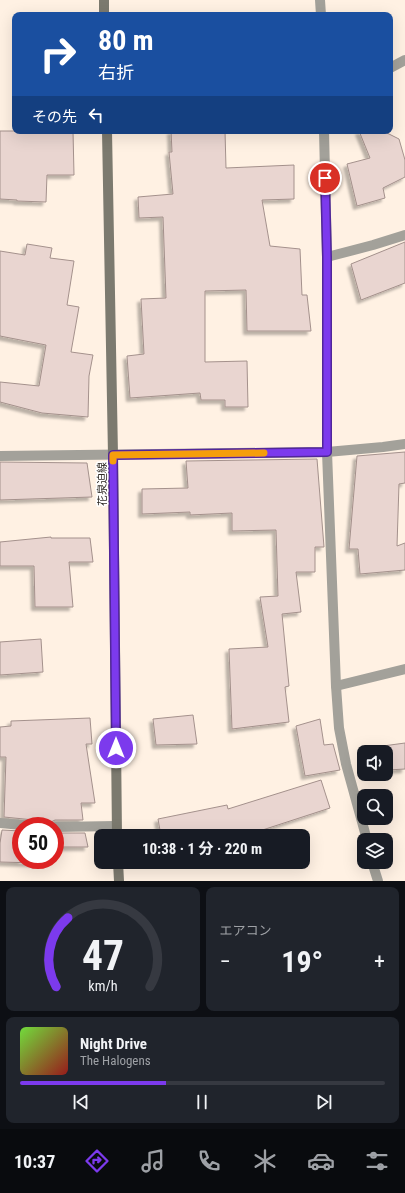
<!DOCTYPE html>
<html lang="ja">
<head>
<meta charset="utf-8">
<style>
	body { margin:0; font-family:"Roboto Condensed","Noto Sans JP",sans-serif; background:#20242c; color:#f1f3f6; height:100vh; display:flex; flex-direction:column; font-size:15px; white-space:nowrap }
	* { box-sizing:border-box; margin:0 }
	p { font-size:13px; color:#9ea1a6 }
	.icon { flex:none; width:22px; height:22px; fill:none; stroke:currentColor; stroke-width:2; stroke-linecap:round; stroke-linejoin:round }
	.map { position:relative; height:881px; overflow:hidden }
	.details { display:flex; flex-direction:column; gap:6px; padding:6px; background:#0d0f14; flex:1 }
	.details>* { flex:none }
	.top-card { position:absolute; left:12px; top:12px; width:381px; height:122px; border-radius:8px; box-shadow:0 4px 16px #0002; background:#1a4fa0; color:#fff; overflow:hidden }
	.controls { position:absolute; left:357px; top:745px; display:grid; gap:8px }
	.controls a { display:grid; place-items:center; width:36px; height:36px; border-radius:8px; background:#171b24; box-shadow:0 4px 16px #0002; font-size:20px }
	.speed { position:absolute; left:12px; top:817px; display:flex; gap:8px; font-size:20px; font-weight:700; text-align:center }
	.speed>* { display:grid; place-content:center; width:52px; height:52px; border-radius:50%; background:#171b24; box-shadow:0 4px 16px #0002; line-height:1 }
	.speed .limit { border:6px solid #d22; background:#fff; color:#111 }
	.pin { position:absolute; display:grid; place-items:center; width:34px; height:34px; color:#fff; margin:-17px; border:2px solid #fff; border-radius:50%; box-shadow:0 1px 4px #0007 }
	.me { position:absolute; width:44px; margin:-22px; rotate:0deg; stroke-linejoin:round; filter:drop-shadow(0 0 3px #0008) }
	.turn { display:flex; align-items:center; gap:14px; height:84px; padding:0 20px; font-size:18px }
	.turn .icon { width:52px; height:52px; stroke-width:2.5 }
	.turn b { display:block; font-size:28px; line-height:34px }
	.then { display:flex; align-items:center; height:38px; padding:0 20px; background:#0003; gap:8px; font-size:15px }
	.big { font-size:30px; font-weight:700; line-height:1.1 }
	.details .widget { flex:1; display:flex; flex-direction:column; justify-content:center; gap:6px; min-width:0; padding:0 14px; border-radius:8px; background:#20242c }
	.details .dial { align-items:center; gap:0 }
	.dial svg { height:104px; overflow:visible; fill:none; stroke:#363941; stroke-width:7; stroke-linecap:round; text-anchor:middle }
	.dial text { fill:#f1f3f6; stroke:none }
	.song { display:flex; align-items:center; gap:12px }
	.cover { width:48px; height:48px; border-radius:6px; background:linear-gradient(135deg,hsl(100 70% 55%),hsl(0 70% 35%)) }
	.played { height:4px; border-radius:2px; background:linear-gradient(90deg,#7c3aed 40%,#363941 40%) }
	.keys { display:flex; justify-content:space-around; direction:ltr }
	.heat { display:flex; justify-content:space-between; align-items:center; font-size:22px; direction:ltr }
	.details .tiles { flex:1; display:grid; gap:6px; grid-template-columns:1fr 1fr }
	.widget:last-child { grid-column:span 2 }
	.trip { position:absolute; left:94px; top:829px; width:216px; height:40px; border-radius:8px; background:#171b24; box-shadow:0 4px 16px #0002; font-weight:700; line-height:40px; text-align:center }
	.menu { display:flex; height:64px; justify-content:space-around; align-items:center; background:#090b0e; color:#9ea1a6 }
	.menu .icon { width:28px; height:28px }
	.menu .on { color:#7c3aed }
	.menu b { font-size:18px; color:#f1f3f6 }
	.map>svg:first-child { display:block }
	.building { fill:#e9d5d0; stroke:#a4918c; filter:url(#shadow) }
	.lines { fill:none; stroke-linecap:round; stroke-linejoin:round }
	.street { stroke:#a3a19a; stroke-width:10 }
	.secondary { stroke:#7c7a6f; stroke-width:10 }
	.route-casing { stroke:#51269a; stroke-width:10 }
	.route { stroke:#7c3aed; stroke-width:7 }
	.slow { stroke:#f59e0b; stroke-width:7 }
	.labels { text-anchor:middle; stroke-width:3; stroke-linejoin:round; paint-order:stroke }
	.street-label { font-size:11px; fill:#2f2a25; stroke:#fff }
</style>
</head>
<body>
<div class="map">
<svg width="405" height="881" viewBox="0 0 405 881">
	<defs>
		<filter id="shadow"><feDropShadow dx="-3.5" dy="3.5" stdDeviation="1" flood-color="#0004"/></filter>
	</defs>
	<rect width="100%" height="100%" fill="#fff1e3"/>
	<g class="building">
		<polygon points="0,131 73,131 74,175 47,175 46,202 17,201 17,200 0,199"/>
		<polygon points="171,131 225,131 226,168 294,165 294,199 262,200 270,246 300,249 302,295 307,295 311,331 247,331 246,290 205,291 205,362 247,361 248,407 225,407 225,400 201,400 200,393 130,398 127,356 144,354 141,299 166,298 163,217 139,218 138,197 173,194 169,152 172,152"/>
		<polygon points="359,131 383,131 399,139 405,160 405,177 383,188 385,198 357,206 347,164 370,158"/>
		<polygon points="405,242 405,283 361,300 351,264"/>
		<polygon points="27,244 52,248 50,258 74,261 67,305 79,307 71,352 93,355 89,376 88,417 42,413 0,402 0,382 39,386 46,345 0,336 0,251 25,255"/>
		<polygon points="405,452 405,483 399,484 397,546 405,543 405,570 360,574 358,549 349,549 357,456"/>
		<polygon points="317,459 324,547 315,547 315,572 296,572 301,612 282,614 289,686 285,687 289,722 232,729 229,649 268,647 260,597 278,596 276,530 232,531 232,513 190,515 190,512 142,514 142,489 188,488 186,461"/>
		<polygon points="0,462 87,463 92,497 0,500"/>
		<polygon points="51,537 51,538 90,538 93,562 69,562 73,607 35,607 34,566 0,566 0,542"/>
		<polygon points="41,639 43,672 0,675 0,642"/>
		<polygon points="193,715 197,744 156,745 153,719"/>
		<polygon points="90,718 92,744 86,744 95,803 81,803 83,820 55,820 51,822 49,826 39,826 37,821 34,820 4,817 6,757 0,757 0,727 11,726 11,721"/>
		<polygon points="320,719 324,745 333,744 340,770 305,776 296,726"/>
		<polygon points="405,743 405,769 388,770 386,760 386,752 384,752 383,746"/>
		<polygon points="321,780 330,808 244,836 161,836 158,819 227,805 228,809"/>
		<polygon points="2,830 21,831 21,860 39,860 37,863 0,862 0,843"/>
		<polygon points="55,833 85,833 88,847 55,847"/>
	</g>
	<g class="lines">
		<g class="street">
			<polyline points="320,0 321,15"/>
			<polyline points="390,68 405,60"/>
			<polyline points="324,131 327,257 327,452 336,686 339,728 346,764 367,840"/>
			<polyline points="327,257 373,245 405,235"/>
			<polyline points="0,456 327,452 383,447 405,444"/>
			<polyline points="336,686 405,669"/>
			<polyline points="0,823 33,826"/>
			<polyline points="55,827 116,826"/>
			<polyline points="372,862 378,881"/>
		</g>
		<g class="secondary">
			<polyline points="104,0 104,15"/>
			<polyline points="107,131 113,455 117,836"/>
			<polyline points="118,862 119,881"/>
		</g>
	</g>
	<g class="lines">
		<g class="route-casing">
			<polyline id="route" points="116,748 113,455 327,452 327,257 325,178"/>
		</g>
		<use href="#route" class="route"/>
		<polyline class="slow" points="113,461 113,455 264,453"/>
	</g>
	<g class="labels">
		<g class="street-label">
			<text transform="translate(102 484) rotate(-90)" y="4">花泉迫線</text>
		</g>
	</g>
</svg>
<div class="controls">
<a><svg class="icon" aria-label="sound" viewBox="0 0 24 24"><path d="M4 9h4l5-4v14l-5-4H4zM17 9q2 3 0 6"/></svg></a>
<a><svg class="icon" aria-label="search" viewBox="0 0 24 24"><circle cx="10" cy="10" r="6"/><path d="M15 15l6 6"/></svg></a>
<a><svg class="icon" aria-label="layers" viewBox="0 0 24 24"><path d="M12 4l9 5-9 5-9-5zM3 14l9 5 9-5"/></svg></a>
</div>
<div class="speed"><div class="limit">50</div></div>
<div class="pin" style="left:325px;top:178px;background:#d93025"><svg class="icon" aria-label="arrive" viewBox="0 0 24 24"><path d="M6 21V4h12l-3 4 3 4H6"/></svg></div>
<svg class="me" style="left:116px;top:748px" viewBox="-20 -20 40 40"><circle r="17" fill="#7c3aed" stroke="#fff" stroke-width="3"/><path d="M0-11L8 9 0 5-8 9z" fill="#fff"/></svg>
<div class="trip">10:38 · 1 分 · 220 m</div>
<div class="top-card">
<div class="turn"><svg class="icon" aria-label="right" viewBox="0 0 24 24"><path d="M7 20v-9h11M14 6l5 5-5 5"/></svg><div><b>80 m</b>右折</div></div>
<div class="then">その先<svg class="icon" aria-label="left" viewBox="0 0 24 24"><path d="M17 20v-9H6M10 6l-5 5 5 5"/></svg></div>
</div>
</div>
<section class="details">
<div class="tiles">
<div class="widget dial"><svg viewBox="0 0 100 80">
<path d="M14 69A42 42 0 1 1 86 69"/>
<path d="M14 69A42 42 0 0 1 23 16" stroke="#7c3aed"/>
<text x="50" y="56" font-size="32" font-weight="700">47</text>
<text x="50" y="72" font-size="11">km/h</text>
</svg></div>
<div class="widget"><p>エアコン</p>
<div class="heat"><a>−</a><b class="big">19°</b><a>+</a></div>
</div>
<div class="widget">
<div class="song"><i class="cover"></i><div><b>Night Drive</b><p>The Halogens</p></div></div>
<div class="played"></div>
<div class="keys"><svg class="icon" aria-label="previous" viewBox="0 0 24 24"><path d="M18 5L8 12l10 7zM5 5v14"/></svg><svg class="icon" aria-label="pause" viewBox="0 0 24 24"><path d="M8 5v14M16 5v14"/></svg><svg class="icon" aria-label="next" viewBox="0 0 24 24"><path d="M6 5l10 7-10 7zM19 5v14"/></svg></div>
</div>
</div>
</section>
<nav class="menu">
<b>10:37</b>
<svg class="icon on" aria-label="directions" viewBox="0 0 24 24"><path d="M12 3l9 9-9 9-9-9zM9 14v-3h6M13 9l2 2-2 2"/></svg>
<svg class="icon" aria-label="music" viewBox="0 0 24 24"><path d="M9 18V5l10-2v13"/><circle cx="6" cy="18" r="3"/><circle cx="16" cy="16" r="3"/></svg>
<svg class="icon" aria-label="phone" viewBox="0 0 24 24"><path d="M5 4h4l2 5-3 2q2 4 5 5l2-3 5 2v4C11 20 4 13 5 4z"/></svg>
<svg class="icon" aria-label="climate" viewBox="0 0 24 24"><path d="M12 3v18M4 7l16 10M4 17L20 7"/></svg>
<svg class="icon" aria-label="car" viewBox="0 0 24 24"><path d="M5 17H2v-5l4-1 3-4h7l3 4 3 1v5h-3M9 17h6M6 11h13"/><circle cx="7" cy="17" r="2"/><circle cx="17" cy="17" r="2"/></svg>
<svg class="icon" aria-label="filters" viewBox="0 0 24 24"><path d="M4 7h16M4 17h16"/><circle cx="9" cy="7" r="2"/><circle cx="15" cy="17" r="2"/></svg>
</nav>
</body>
</html>
